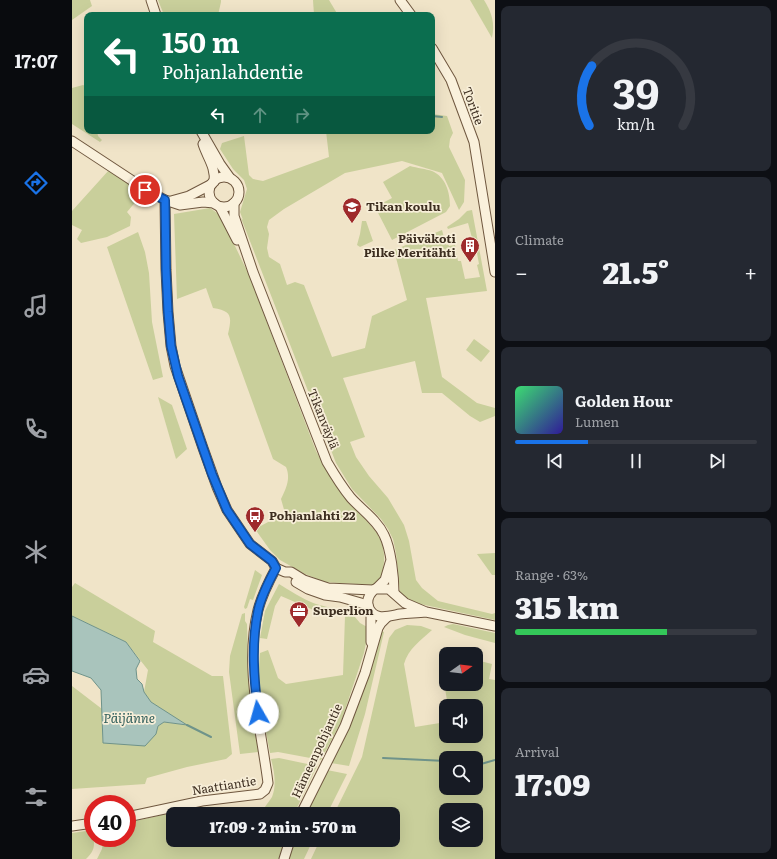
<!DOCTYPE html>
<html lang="en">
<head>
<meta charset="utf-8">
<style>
	body { margin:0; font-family:Literata,serif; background:#242831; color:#f1f3f6; height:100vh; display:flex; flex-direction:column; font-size:15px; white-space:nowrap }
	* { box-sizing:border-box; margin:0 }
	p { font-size:13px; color:#9ea1a6 }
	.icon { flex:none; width:22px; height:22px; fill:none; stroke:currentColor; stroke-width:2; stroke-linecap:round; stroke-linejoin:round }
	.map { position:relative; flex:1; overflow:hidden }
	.details { display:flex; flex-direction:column; gap:6px; padding:6px; background:#0d0f14; width:282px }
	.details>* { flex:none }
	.top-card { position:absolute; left:12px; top:12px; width:351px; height:122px; border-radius:8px; box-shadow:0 4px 16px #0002; background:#0b6e4f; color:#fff; overflow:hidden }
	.needle { width:26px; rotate:76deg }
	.tools { position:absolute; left:367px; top:647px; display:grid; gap:8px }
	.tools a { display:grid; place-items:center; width:44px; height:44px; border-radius:8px; background:#171b24; box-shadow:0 4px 16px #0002; font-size:20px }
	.speed { position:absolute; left:12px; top:795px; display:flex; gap:8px; font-size:20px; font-weight:700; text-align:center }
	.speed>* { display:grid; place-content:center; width:52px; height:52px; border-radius:50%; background:#171b24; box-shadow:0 4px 16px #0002; line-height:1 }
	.speed .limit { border:6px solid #d22; background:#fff; color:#111 }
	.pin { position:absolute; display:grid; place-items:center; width:34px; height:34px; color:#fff; margin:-17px; border:2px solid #fff; border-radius:50%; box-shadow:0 1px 4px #0007 }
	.me { position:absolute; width:44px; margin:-22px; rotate:353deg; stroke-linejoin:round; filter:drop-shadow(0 0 3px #0008) }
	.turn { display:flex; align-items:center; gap:14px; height:84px; padding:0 12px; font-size:18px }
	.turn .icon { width:52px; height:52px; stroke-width:2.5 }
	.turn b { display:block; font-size:28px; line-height:34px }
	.lanes { display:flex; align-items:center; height:38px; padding:0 12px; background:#0003; justify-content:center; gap:20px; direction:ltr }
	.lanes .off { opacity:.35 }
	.big { font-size:30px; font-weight:800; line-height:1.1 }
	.details .widget { flex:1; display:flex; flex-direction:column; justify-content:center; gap:6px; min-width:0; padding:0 14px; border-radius:8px; background:#242831 }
	.details .dial { align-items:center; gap:0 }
	.dial svg { height:104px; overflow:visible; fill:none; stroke:#363941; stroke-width:7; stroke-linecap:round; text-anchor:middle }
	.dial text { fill:#f1f3f6; stroke:none }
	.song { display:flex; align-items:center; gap:12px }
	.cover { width:48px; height:48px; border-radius:6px; background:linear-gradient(135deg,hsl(140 70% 55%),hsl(250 70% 35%)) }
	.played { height:4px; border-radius:2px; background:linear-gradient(90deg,#1a73e8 30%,#363941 30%) }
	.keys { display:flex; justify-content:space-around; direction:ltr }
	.heat { display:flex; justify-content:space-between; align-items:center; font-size:22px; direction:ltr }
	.charge { height:6px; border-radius:3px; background:linear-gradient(90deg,#34c759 63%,#363941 0) }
	.trip { position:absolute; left:94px; top:807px; width:234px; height:40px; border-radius:8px; background:#171b24; box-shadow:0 4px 16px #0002; font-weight:800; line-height:40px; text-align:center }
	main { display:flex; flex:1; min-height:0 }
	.menu { display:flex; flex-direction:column; width:72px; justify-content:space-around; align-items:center; background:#090b0e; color:#9ea1a6 }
	.menu .icon { width:28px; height:28px }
	.menu .selected { color:#1a73e8 }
	.menu b { font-size:18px; color:#f1f3f6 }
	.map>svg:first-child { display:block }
	.green { fill:#c9cf9b; fill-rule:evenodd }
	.water { fill:#a9c4bc; stroke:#6f938a }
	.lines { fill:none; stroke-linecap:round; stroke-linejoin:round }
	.stream { stroke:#6f938a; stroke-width:2 }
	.secondary-casing { stroke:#6f573f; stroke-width:11 }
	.secondary { stroke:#faf1dc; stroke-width:9 }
	.route-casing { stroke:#114b97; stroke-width:10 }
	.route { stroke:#1a73e8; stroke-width:7 }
	.labels { text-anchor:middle; stroke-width:3.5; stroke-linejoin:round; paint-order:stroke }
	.street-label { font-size:12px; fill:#3d2e20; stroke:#f7eed8 }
	.poi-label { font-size:12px; font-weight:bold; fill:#3d2e20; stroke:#f7eed8; text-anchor:start }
	.water-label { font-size:13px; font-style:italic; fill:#2f5d5a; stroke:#f7eed8 }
</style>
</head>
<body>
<main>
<nav class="menu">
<b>17:07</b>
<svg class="icon selected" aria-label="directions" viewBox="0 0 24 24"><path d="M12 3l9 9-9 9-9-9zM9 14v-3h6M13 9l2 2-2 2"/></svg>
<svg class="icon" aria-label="music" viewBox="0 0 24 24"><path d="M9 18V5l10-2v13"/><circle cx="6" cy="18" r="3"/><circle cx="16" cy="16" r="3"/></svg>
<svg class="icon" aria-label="phone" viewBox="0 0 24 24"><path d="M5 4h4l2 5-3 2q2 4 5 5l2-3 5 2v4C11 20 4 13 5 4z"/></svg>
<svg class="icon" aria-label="climate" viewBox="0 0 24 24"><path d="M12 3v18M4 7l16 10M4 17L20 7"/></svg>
<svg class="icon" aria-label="car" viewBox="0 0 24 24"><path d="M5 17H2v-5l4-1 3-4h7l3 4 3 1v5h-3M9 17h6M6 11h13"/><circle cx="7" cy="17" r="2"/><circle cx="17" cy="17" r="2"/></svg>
<svg class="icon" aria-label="filters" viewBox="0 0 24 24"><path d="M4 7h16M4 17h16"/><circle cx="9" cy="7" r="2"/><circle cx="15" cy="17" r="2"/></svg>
</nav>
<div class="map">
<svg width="423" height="859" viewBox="0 0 423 859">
	<rect width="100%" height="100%" fill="#f0e4c8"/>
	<g class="green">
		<polygon points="0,0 18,0 20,6 0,20"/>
		<polygon points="86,0 149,0 149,2 146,15 92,15"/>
		<polygon points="241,0 257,0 266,15 242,15"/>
		<path d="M398,0h14c8,13 11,23 8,38z"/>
		<polygon points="11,85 15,87 15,131 25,131 26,136 30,140 28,142 0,124 0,88"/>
		<polygon points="360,114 375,116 381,133 378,139 377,147 393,180 392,202 387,210 370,173 330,161 273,173 212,209 197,220 195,227 197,234 195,248 197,257 208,264 215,285 223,282 232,285 260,357 293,348 300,316 335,300 322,250 370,230 374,245 376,244 377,246 383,245 386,261 389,261 393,279 408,277 405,265 407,264 404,248 397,249 393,241 400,238 396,223 376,229 375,227 387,219 395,211 400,210 415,291 354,298 370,377 405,403 423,408 423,416 408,422 398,416 370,393 350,393 343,361 271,378 293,437 278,442 284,457 297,476 316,498 332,525 337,541 344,580 350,588 366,601 420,614 423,613 423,620 334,601 328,593 324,553 321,539 316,529 309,519 280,489 264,463 169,218 171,220 168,212 175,189 172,180 161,169 148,149 150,143 172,136 177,175 181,179 191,181 257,157 254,131 360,131"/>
		<path d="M338,166c7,2 16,3 22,5 14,6 18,22 18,35l-4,6 -54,28 -17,-33 17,-9 -9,-16z"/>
		<polygon points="37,170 71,193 55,212 59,217 58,226 35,237 9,243 5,239 10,230 0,225 0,211"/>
		<path d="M138,208l10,7 29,60 67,176c9,16 17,32 29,47 19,24 45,35 38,71 -1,8 -2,13 -11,16l-47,-3 -20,-8 -25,-14 -10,-10 -15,-21 30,-16 -4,-14c5,-11 10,-20 5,-32l-13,-8 -45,-125c4,-18 4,-23 -15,-26l-7,-20 -29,11 -3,-85z"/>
		<polygon points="290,221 294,221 301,241 288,247 285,245 288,234"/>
		<polygon points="66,232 73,252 77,273 80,322 91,377 81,380 35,247"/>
		<polygon points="402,339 418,351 409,362 394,350"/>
		<polygon points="86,397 100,405 115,449 104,459"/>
		<polygon points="423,553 423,575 420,575 405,554"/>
		<polygon points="183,570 190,575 181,600 178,599 175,608 173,609 172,607"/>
		<polygon points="3,583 83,631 81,642 140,676 151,676 160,754 154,759 115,767 75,778 73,784 0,789 0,686 30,709 31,743 84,734 86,726 92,722 114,725 79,702 72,692 76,670 54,642 0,616 0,587"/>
		<path d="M207,584c20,12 33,22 57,24l-1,6 -17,-2 -37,-16 -6,10 -8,33 -7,-1 5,-27z"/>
		<path d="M270,609l8,2 10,12 9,5 -5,25 -23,69 -20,38 -43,-8 -8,1c-6,-32 -14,-67 -10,-100l8,-3 10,28 8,6 57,-9 2,-59 -4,-1z"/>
		<polygon points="173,613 173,621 175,624 176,658 186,752 168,754 157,672 158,656 170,614"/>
		<polygon points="381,624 423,633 423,643 393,635 372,627 376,625"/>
		<path d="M335,625l14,1 11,4c-11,10 -24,19 -28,34l11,63 31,-5v14h30v-30h-28l-6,-35 4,-4v17h30v-24l16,4 -3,15 6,1v179h-184l9,-19h73v-26h-59l28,-57 27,-119 6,-8zM374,758h30v30h-30zM374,810h30v30h-30z"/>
		<polygon points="309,631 312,632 293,714 277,766 259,763 277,728 296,674"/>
		<path d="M207,758l38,8 -23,48h-121v26h112l-5,19h-183l5,-10 1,-11h24v-15l52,-12 86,-4c2,-3 5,-7 7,-10 5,-12 2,-27 -1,-38z"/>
		<polygon points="255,770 275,774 255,814 234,814"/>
		<path d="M21,830c0,12 5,18 -7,29h-14v-26z"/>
		<polygon points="222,840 241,840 232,859 217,859"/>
	</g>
	<polygon class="water" points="0,616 54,642 68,661 64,669 65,679 70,684 72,692 79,702 115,725 92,722 86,726 84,734 73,746 31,743 29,690 19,678 0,671"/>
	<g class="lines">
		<g class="stream">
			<polyline points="360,116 370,117"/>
			<polyline points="115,725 139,737"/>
			<polyline points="311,758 374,761"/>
			<polyline points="404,764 409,764 423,760"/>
		</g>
		<g class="secondary-casing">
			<g id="secondary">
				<polyline points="79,0 84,15"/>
				<polyline points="328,0 339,15"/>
				<polyline points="360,48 379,80 402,142 423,272"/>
				<polyline points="129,131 148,164 158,178"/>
				<polyline points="0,141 73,189 93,200 108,205 131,202 142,203"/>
				<path d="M131,144c4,13 13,23 11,38"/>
				<circle cx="152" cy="192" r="15"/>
				<polyline points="93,200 94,270 96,312 99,346 103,366 131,448 145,487 155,510 178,544 200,561 204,568 213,572 219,572 232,580 256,588 301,590"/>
				<polyline points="99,201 117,196 140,184"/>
				<path d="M162,203v13l19,56 74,190c7,12 15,25 24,36 11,12 26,22 33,37 7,14 10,42 10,58"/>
				<polyline points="148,207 165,240"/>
				<polyline points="224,582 236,589 253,595 268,597 296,605"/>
				<polyline points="305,588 313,580 318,563"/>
				<path d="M354,612c-9,1 -17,1 -26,2 -11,2 -28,8 -32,-9 -1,-6 2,-12 7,-16h14l16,14 21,9 69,14"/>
				<polyline points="299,642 299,612"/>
				<polyline points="229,814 273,726 293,673 306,628 309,623 315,617"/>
				<path d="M55,817l75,-16 58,-7 5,-4 3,-7c-7,-56 -24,-116 -10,-173 4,-15 11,-29 18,-42"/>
				<polyline points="0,826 21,823"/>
				<polyline points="212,859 218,840"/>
			</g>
		</g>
		<use href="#secondary" class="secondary"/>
	</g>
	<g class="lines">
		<g class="route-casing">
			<path id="route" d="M73,190l20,10 1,70 2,42 3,34 7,30 34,98 15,36 23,34 22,17 4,7c-7,13 -15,28 -18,43 -7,34 -4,68 0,102"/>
		</g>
		<use href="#route" class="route"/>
	</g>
	<defs>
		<g id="school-pin" transform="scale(1)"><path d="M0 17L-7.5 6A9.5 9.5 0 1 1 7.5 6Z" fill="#9e2a2b" stroke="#f7eed8"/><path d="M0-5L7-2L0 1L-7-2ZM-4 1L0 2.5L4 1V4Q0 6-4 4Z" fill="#fff"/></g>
		<g id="building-pin" transform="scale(1)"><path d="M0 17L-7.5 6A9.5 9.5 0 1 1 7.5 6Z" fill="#9e2a2b" stroke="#f7eed8"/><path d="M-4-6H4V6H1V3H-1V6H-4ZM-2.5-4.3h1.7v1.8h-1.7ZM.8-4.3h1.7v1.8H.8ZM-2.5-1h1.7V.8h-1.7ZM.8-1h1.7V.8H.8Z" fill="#fff"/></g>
		<g id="bus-pin" transform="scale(1)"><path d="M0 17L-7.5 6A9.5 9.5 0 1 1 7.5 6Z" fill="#9e2a2b" stroke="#f7eed8"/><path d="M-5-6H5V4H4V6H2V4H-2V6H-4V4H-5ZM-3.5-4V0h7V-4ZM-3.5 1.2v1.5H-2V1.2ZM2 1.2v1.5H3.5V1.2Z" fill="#fff"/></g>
		<g id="office-pin" transform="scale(1)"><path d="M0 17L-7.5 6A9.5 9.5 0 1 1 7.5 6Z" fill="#9e2a2b" stroke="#f7eed8"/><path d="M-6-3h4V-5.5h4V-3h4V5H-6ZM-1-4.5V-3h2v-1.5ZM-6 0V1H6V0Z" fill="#fff"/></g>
	</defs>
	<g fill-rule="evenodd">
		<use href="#school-pin" x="280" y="207"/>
		<use href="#building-pin" x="398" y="246"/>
		<use href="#bus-pin" x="183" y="516"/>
		<use href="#office-pin" x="227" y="611"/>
	</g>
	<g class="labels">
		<g class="street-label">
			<text transform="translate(401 106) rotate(70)" y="4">Toritie</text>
			<text transform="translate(251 419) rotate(68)" y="4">Tikanväylä</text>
			<text transform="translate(245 751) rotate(-65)" y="4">Hämeenpohjantie</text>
			<text transform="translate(152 786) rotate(-9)" y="4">Naattiantie</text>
		</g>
		<g class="poi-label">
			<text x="294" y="211">Tikan koulu</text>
			<text x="384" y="243" text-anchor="end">Päiväkoti<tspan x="384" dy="14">Pilke Meritähti</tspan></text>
			<text x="197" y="520">Pohjanlahti 22</text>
			<text x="241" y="615">Superlion</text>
		</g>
		<g class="water-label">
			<text x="57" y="723">Päijänne</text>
		</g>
	</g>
</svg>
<div class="tools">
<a><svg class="needle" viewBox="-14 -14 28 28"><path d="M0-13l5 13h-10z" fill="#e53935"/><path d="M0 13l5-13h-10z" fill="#9ea1a6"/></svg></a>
<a><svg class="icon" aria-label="sound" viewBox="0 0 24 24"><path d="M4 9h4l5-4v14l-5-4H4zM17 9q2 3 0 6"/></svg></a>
<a><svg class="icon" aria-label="search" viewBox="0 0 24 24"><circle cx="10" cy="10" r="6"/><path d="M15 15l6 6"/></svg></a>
<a><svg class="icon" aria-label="layers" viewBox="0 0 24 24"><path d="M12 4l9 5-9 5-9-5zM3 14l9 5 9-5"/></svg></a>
</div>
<div class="speed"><div class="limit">40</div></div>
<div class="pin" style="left:73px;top:190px;background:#d93025"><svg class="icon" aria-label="arrive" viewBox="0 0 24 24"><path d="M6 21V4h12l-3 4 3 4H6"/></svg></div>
<svg class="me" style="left:186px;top:713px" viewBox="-20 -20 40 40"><circle r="19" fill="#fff"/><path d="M0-13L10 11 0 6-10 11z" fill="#1a73e8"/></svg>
<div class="trip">17:09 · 2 min · 570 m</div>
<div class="top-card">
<div class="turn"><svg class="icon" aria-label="left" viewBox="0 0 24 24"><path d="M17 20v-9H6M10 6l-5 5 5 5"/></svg><div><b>150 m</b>Pohjanlahdentie</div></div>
<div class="lanes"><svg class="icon" aria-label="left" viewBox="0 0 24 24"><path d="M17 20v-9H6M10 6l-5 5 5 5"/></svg><svg class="icon off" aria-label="ahead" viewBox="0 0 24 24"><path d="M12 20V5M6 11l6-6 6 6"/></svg><svg class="icon off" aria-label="right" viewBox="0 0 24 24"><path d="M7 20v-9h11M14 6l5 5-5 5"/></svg></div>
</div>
</div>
<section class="details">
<div class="widget dial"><svg viewBox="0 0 100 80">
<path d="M14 69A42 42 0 1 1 86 69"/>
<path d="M14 69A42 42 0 0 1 16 23" stroke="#1a73e8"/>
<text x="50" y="56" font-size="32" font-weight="700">39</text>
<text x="50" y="72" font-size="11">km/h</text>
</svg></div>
<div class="widget"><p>Climate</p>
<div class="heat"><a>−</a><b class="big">21.5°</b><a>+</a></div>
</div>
<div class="widget">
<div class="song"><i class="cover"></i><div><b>Golden Hour</b><p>Lumen</p></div></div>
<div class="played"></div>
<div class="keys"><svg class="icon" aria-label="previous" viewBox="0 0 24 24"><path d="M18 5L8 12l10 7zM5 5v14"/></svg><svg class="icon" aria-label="pause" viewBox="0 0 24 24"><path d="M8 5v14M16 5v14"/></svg><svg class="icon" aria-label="next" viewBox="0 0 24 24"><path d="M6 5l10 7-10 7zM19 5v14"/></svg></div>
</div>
<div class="widget"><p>Range · 63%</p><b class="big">315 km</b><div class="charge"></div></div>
<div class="widget"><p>Arrival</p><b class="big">17:09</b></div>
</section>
</main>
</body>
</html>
